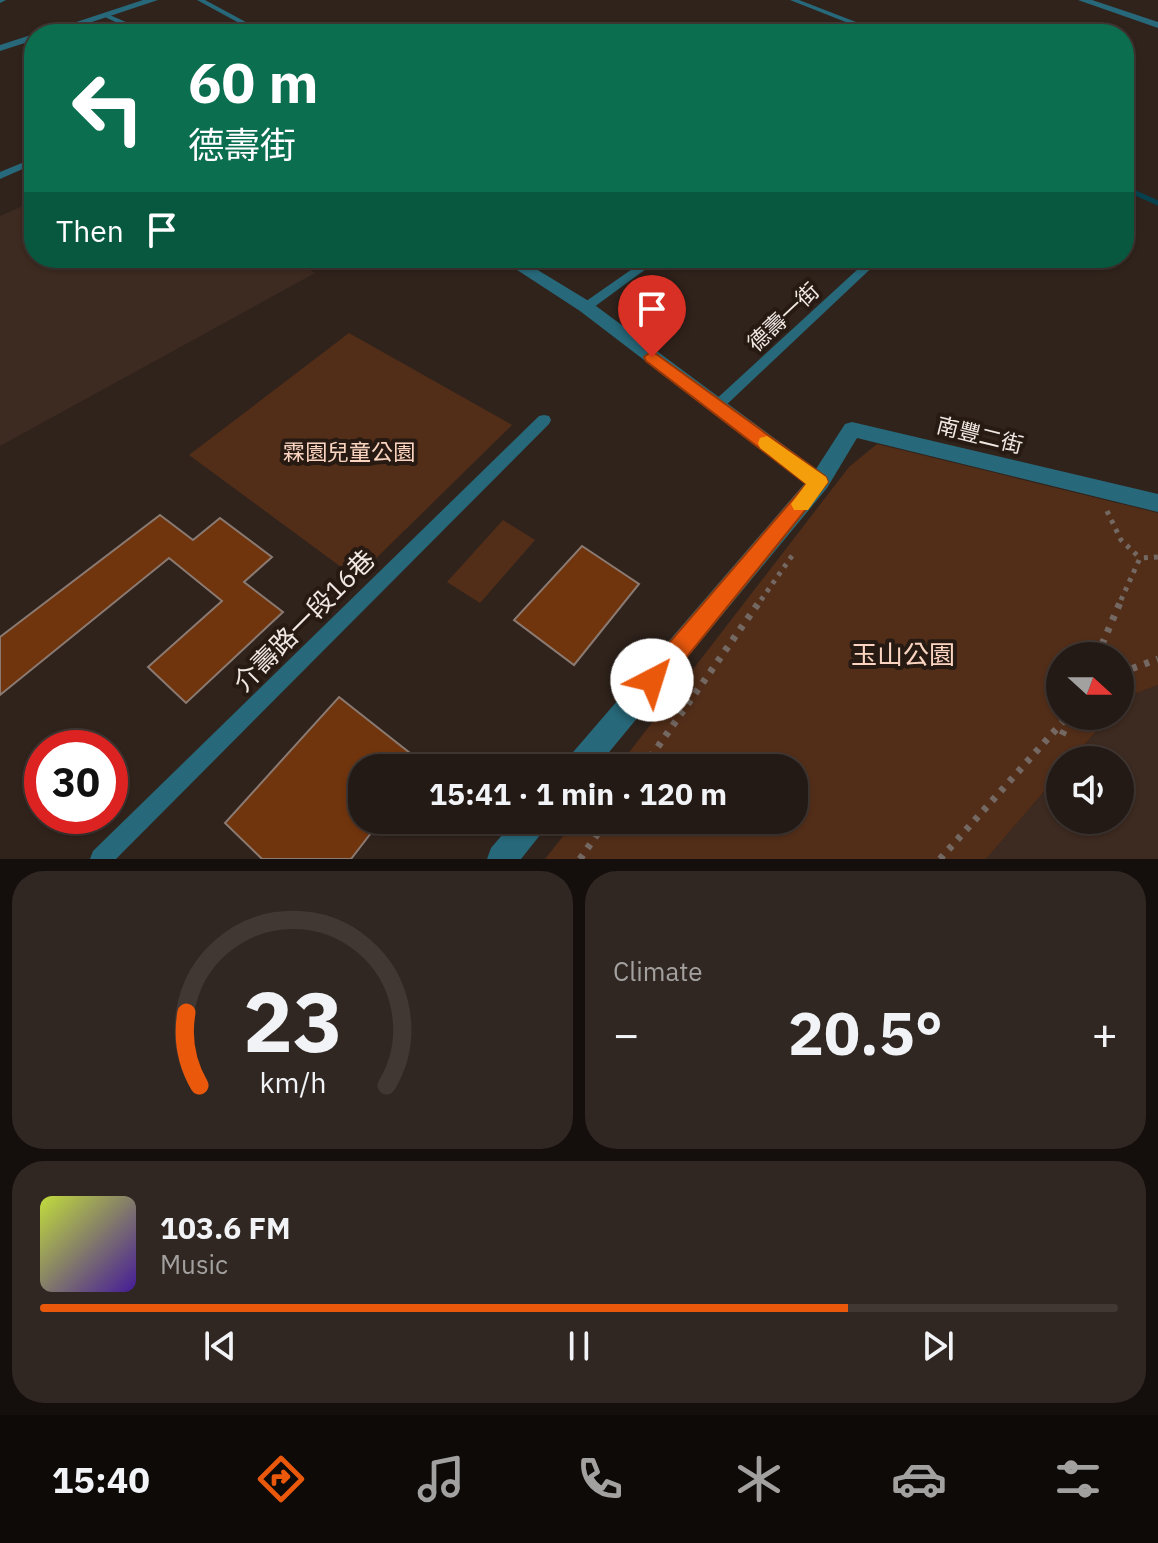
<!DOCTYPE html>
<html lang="en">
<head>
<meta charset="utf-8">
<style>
	body { margin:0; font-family:"IBM Plex Sans","Noto Sans TC",sans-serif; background:#302722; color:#f1f3f6; height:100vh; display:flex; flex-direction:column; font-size:30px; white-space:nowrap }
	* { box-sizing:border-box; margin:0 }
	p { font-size:26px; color:#a3a1a0 }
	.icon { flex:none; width:44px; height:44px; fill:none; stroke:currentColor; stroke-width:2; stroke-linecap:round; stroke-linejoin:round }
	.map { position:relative; height:859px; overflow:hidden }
	.details { display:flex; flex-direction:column; gap:12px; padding:12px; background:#140e0c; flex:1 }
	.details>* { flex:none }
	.top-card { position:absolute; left:24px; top:24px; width:1110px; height:244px; border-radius:32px; box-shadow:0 2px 6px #0004,0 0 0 2px #413834; background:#0b6e4f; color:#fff; overflow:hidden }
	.needle { width:52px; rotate:111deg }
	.controls { position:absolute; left:1046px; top:642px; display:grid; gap:16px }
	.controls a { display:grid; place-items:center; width:88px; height:88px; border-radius:50%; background:#241a15; box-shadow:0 2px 6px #0004,0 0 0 2px #413834; font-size:40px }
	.speed { position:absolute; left:24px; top:730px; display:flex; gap:16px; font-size:40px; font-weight:700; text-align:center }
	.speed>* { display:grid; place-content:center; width:104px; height:104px; border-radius:50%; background:#241a15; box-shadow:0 2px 6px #0004,0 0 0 2px #413834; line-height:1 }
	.speed .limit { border:12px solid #d22; background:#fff; color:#111 }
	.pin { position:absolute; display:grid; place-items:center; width:68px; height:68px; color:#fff; margin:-82px -34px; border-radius:50% 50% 50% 0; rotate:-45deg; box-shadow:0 0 8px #0007 }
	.pin .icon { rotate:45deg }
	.me { position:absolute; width:88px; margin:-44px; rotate:40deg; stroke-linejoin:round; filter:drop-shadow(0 0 6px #0008) }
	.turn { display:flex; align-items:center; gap:28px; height:168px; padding:0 32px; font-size:36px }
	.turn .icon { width:104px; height:104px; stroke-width:2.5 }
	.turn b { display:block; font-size:56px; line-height:68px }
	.then { display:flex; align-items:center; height:76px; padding:0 32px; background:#0003; gap:16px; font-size:30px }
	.big { font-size:60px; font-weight:800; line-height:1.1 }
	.details .card { flex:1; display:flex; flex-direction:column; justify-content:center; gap:12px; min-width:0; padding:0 28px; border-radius:32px; background:#302722 }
	.details .dial { align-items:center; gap:0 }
	.dial svg { height:208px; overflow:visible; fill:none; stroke:#413834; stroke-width:7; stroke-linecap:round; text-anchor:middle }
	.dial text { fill:#f1f3f6; stroke:none }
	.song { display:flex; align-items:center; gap:24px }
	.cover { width:96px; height:96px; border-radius:12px; background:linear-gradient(135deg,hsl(70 70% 55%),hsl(260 70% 35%)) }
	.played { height:8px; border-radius:4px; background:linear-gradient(90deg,#ea580c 75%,#413834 75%) }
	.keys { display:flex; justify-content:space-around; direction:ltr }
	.heat { display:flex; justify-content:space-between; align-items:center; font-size:44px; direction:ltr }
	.details .tiles { flex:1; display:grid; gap:12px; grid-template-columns:1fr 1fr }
	.card:last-child { grid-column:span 2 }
	.trip { position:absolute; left:348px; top:754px; width:460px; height:80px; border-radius:32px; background:#241a15; box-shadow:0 2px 6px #0004,0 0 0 2px #413834; font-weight:800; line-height:80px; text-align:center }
	.dock { display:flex; height:128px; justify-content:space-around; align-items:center; background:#0e0a08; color:#a3a1a0 }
	.dock .icon { width:56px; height:56px }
	.dock .active { color:#ea580c }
	.dock b { font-size:36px; color:#f1f3f6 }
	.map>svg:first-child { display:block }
	.built { fill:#3d2a20 }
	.green { fill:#522e19 }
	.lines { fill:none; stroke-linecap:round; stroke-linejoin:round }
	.stream { stroke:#08414e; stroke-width:5 }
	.building { fill:#71350d; stroke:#8a7a72; stroke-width:2 }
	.path-far1 { stroke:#746862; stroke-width:5; stroke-dasharray:4 6; stroke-linecap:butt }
	.path { stroke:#746862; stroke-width:7; stroke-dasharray:5 8; stroke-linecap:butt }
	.service { fill:#27697a; fill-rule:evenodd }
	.minor { fill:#27697a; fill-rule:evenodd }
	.route { fill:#ea580c; stroke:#983908; stroke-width:2 }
	.slow { fill:#f59e0b }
	.labels { text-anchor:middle; stroke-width:8; stroke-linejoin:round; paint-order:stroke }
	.street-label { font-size:22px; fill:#f1e8e3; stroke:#261a13 }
	.park-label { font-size:22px; fill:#fad4c0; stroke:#261a13 }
	.near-street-label { font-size:26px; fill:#f1e8e3; stroke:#261a13 }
	.near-park-label { font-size:26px; fill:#fad4c0; stroke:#261a13 }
</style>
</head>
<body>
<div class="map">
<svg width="1158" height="859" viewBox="0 0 1158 859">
	<rect width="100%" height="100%" fill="#30231c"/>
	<g class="built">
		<polygon points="34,201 34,258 292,258 315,273 0,446 0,216"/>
		<polygon points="1158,685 1158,859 986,859 1060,773 1060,820 1120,820 1120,760 1072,760 1110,716 1120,716 1120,704 1126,697"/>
	</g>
	<g class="green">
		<polygon points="349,333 512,425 356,578 189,455"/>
		<polygon points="877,444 1158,513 1158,685 1126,697 1120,704 1120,656 1060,656 1060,716 1110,716 1071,760 1060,760 1060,773 986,859 545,859 576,820 794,820 794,768 617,768 849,467"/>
		<polygon points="503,520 535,540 480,603 447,582"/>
	</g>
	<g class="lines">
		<polyline class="stream" points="1124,188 1158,203"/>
	</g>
	<g class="building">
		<polygon points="160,515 193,540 220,518 272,557 244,582 283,612 186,703 148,667 222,601 169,558 0,695 0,637"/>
		<polygon points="582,546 639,584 574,665 514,620"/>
		<polygon points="339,697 429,768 362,768 362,820 381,820 351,859 262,859 225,823"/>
	</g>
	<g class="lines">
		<g class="path-far1">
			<polyline points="1107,511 1121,540 1140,558"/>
			<polyline points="761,600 794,553"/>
			<polyline points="1121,600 1140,558 1158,557"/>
		</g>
		<g class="path">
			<polyline points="1097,656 1122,598"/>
			<polyline points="1120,673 1158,659"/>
			<polyline points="1062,735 1071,716"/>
			<polyline points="643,768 762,598"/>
			<polyline points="580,859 607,820"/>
			<polyline points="940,859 1068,716"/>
		</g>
		<g class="service">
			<polygon points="0,0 6,0 0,3"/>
			<polygon points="197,0 205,0 268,34 259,34"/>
			<polygon points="790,0 799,0 887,34 876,34"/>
			<polygon points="105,13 149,32 150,34 140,34 103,16"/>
			<polygon points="34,158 34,164 0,179 0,172"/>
			<polygon points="648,258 661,258 590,310 582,310 582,304"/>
			<polygon points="870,258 882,258 722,409 712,409 710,406 712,403"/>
			<polygon points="544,415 549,416 551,420 549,424 116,859 90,859 93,851 539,416"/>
		</g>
		<g class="minor">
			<polygon points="143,0 158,0 56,34 40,34"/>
			<polygon points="1078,0 1092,0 1158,22 1158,28"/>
			<polygon points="34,34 34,40 0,51 0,45"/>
			<polygon points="499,258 518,258 592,303 816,469 845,424 852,422 1158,494 1158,512 857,438 827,488 596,768 564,768 568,758 805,483 580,311"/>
			<polygon points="515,820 549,820 544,830 521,859 487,859 491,848"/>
		</g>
	</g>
	<polygon class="route" points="652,351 826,477 828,482 661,689 652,692 644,689 641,680 644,672 806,484 646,361 644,357"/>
	<polygon class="slow" points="767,436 826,477 828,482 808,510 794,510 791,504 806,484 760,448 758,443 760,438"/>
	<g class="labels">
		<g class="street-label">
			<text transform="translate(783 317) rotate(-43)" y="8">德壽一街</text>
			<text transform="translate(980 435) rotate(14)" y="8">南豐二街</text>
		</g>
		<g class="park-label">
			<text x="349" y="460">霖園兒童公園</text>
		</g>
		<g class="near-street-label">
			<text transform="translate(304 621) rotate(-45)" y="9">介壽路一段16巷</text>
		</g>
		<g class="near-park-label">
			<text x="903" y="664">玉山公園</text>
		</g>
	</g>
</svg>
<div class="controls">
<a><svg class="needle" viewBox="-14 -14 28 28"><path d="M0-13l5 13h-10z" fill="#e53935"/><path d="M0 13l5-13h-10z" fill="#a3a1a0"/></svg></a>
<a><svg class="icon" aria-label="sound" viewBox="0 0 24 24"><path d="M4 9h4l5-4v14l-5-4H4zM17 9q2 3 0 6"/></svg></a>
</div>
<div class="speed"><div class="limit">30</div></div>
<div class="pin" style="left:652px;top:357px;background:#d93025"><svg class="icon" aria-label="arrive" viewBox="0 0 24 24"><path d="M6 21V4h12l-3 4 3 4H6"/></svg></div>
<svg class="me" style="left:652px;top:680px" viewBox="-20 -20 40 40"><circle r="19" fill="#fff"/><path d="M0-13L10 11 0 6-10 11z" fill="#ea580c"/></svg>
<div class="trip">15:41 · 1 min · 120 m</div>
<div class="top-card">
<div class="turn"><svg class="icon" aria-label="left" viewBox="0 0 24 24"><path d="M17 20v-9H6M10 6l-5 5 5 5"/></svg><div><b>60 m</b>德壽街</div></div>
<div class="then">Then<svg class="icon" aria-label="arrive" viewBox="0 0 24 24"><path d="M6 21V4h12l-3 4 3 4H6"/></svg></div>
</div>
</div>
<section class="details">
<div class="tiles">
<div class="card dial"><svg viewBox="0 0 100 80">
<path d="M14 69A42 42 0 1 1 86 69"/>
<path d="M14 69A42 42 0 0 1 9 41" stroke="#ea580c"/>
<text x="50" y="56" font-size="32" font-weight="700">23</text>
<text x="50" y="72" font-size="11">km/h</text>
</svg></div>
<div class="card"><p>Climate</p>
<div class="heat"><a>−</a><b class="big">20.5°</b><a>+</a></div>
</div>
<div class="card">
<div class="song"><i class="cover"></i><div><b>103.6 FM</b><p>Music</p></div></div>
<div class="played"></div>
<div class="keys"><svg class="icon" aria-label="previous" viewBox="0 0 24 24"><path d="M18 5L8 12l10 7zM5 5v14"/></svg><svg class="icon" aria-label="pause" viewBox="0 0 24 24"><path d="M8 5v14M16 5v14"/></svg><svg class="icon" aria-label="next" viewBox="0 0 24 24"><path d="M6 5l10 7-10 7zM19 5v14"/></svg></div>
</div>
</div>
</section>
<nav class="dock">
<b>15:40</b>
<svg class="icon active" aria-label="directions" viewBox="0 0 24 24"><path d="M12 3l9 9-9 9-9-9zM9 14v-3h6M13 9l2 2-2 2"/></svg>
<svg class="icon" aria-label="music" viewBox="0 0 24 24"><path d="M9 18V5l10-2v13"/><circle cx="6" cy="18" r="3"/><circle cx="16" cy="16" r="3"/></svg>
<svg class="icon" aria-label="phone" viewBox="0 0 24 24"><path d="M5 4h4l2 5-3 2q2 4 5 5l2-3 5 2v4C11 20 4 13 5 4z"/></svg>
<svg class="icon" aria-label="climate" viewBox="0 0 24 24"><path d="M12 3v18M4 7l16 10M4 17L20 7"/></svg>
<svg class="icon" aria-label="car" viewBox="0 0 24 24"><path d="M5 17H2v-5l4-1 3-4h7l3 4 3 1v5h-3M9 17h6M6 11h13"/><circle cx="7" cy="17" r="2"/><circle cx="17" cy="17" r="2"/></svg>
<svg class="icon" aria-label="filters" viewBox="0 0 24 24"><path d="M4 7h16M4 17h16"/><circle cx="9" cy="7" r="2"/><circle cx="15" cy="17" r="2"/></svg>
</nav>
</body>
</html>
